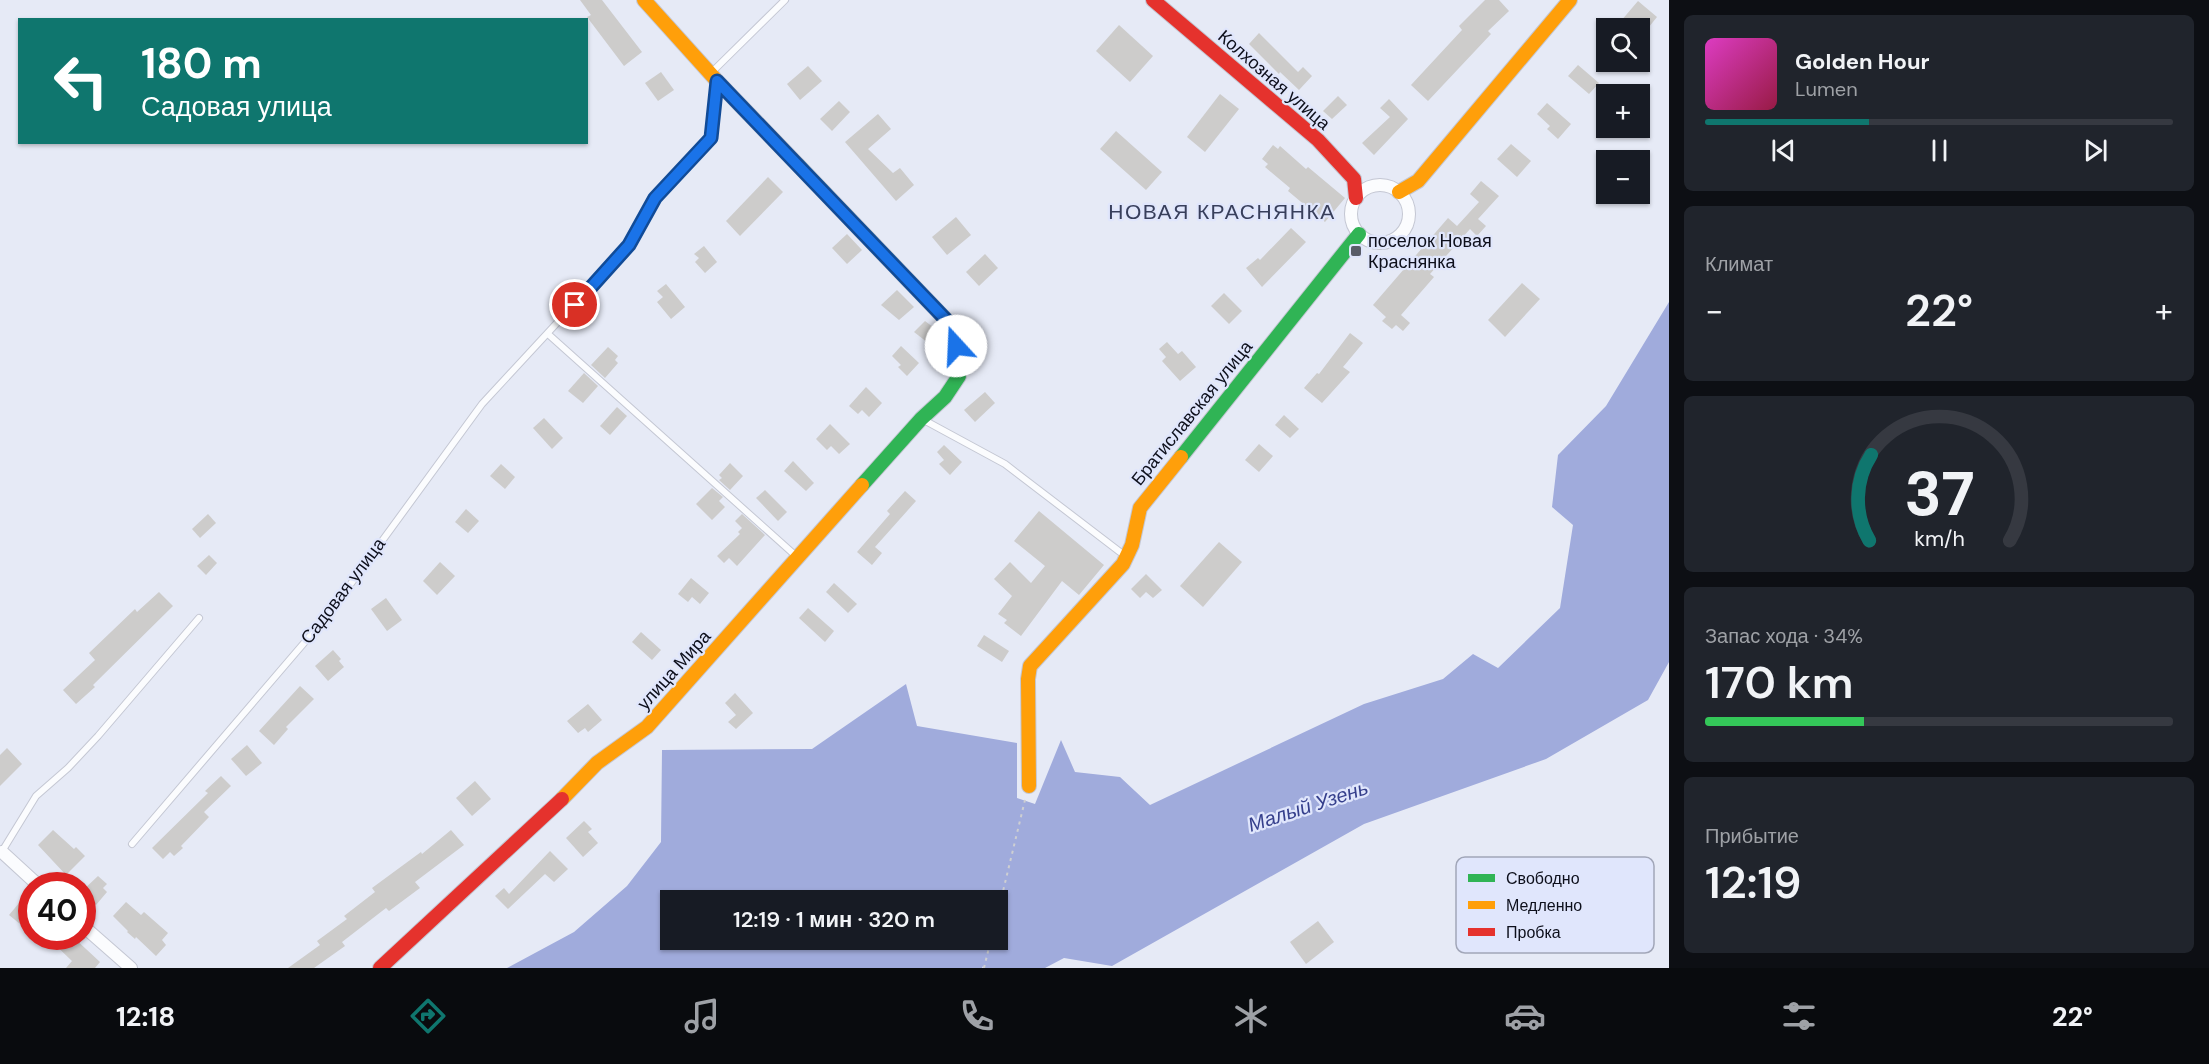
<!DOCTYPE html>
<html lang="ru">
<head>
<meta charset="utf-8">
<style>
	body { margin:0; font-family:"DM Sans",sans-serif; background:#20242c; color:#f1f3f6; height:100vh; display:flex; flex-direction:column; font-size:22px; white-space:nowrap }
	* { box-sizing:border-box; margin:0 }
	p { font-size:20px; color:#9ea1a6 }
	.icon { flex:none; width:33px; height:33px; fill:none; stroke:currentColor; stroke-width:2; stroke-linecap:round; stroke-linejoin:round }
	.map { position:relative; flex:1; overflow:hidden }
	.details { display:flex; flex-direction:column; gap:15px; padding:15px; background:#0d0f14; width:540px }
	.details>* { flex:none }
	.guide { position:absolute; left:18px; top:18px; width:570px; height:126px; border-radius:0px; box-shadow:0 2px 4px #0004; background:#0f766e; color:#fff; overflow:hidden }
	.controls { position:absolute; left:1596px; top:18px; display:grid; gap:12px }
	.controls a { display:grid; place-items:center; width:54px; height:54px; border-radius:0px; background:#171b24; box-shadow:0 2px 4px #0004; font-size:30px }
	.speed { position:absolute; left:18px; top:872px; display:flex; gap:12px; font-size:30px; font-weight:700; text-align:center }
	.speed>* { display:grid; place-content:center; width:78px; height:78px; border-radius:50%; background:#171b24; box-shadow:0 2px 4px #0004; line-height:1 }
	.speed .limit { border:9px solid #d22; background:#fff; color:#111 }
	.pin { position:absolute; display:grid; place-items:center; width:51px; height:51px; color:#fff; margin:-26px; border:3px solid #fff; border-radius:50%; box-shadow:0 2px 6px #0007 }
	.me { position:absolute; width:66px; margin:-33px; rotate:340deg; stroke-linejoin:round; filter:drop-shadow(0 0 4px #0008) }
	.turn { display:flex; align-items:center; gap:21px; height:126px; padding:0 24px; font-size:27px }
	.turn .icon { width:78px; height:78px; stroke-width:2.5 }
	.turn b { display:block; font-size:42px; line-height:51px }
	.big { font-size:45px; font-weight:600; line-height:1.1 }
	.details .tile { flex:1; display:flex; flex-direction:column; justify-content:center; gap:9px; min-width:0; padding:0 21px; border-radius:9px; background:#20242c }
	.details .dial { align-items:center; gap:0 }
	.dial svg { height:156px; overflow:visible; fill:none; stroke:#363941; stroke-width:7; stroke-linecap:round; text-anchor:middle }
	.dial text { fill:#f1f3f6; stroke:none }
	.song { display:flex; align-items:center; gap:18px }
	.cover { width:72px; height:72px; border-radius:9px; background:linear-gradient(135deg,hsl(310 70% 55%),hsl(340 70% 35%)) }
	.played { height:6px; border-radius:3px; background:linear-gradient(90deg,#0f766e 35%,#363941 35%) }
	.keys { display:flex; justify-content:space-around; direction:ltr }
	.heat { display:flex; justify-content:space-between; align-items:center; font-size:33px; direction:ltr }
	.charge { height:9px; border-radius:4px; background:linear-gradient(90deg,#34c759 34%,#363941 0) }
	.trip { position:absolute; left:660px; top:890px; width:348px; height:60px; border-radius:0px; background:#171b24; box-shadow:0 2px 4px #0004; font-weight:600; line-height:60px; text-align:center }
	.dock { display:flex; height:96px; justify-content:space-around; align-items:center; background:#090b0e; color:#9ea1a6 }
	.dock .icon { width:42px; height:42px }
	.dock .active { color:#0f766e }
	.dock b { font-size:27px; color:#f1f3f6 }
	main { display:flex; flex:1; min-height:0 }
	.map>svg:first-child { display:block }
	.water { fill:#a0abdc; fill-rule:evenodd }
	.building { fill:#cdcccb }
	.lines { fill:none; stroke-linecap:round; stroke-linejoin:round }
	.lane-casing { stroke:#c4c7d3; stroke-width:8 }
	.street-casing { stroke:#c4c7d3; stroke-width:14 }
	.fast-casing { stroke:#c4c7d3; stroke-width:16 }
	.slow-casing { stroke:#c4c7d3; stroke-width:16 }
	.jam-casing { stroke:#c4c7d3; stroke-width:16 }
	.path { stroke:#cecfd2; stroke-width:2; stroke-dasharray:3 4.5; stroke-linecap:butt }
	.lane { stroke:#fbfcfe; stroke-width:6 }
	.street { stroke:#fbfcfe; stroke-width:12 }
	.fast { stroke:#30b455; stroke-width:14 }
	.slow { stroke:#ff9f0a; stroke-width:14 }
	.jam { stroke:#e5322d; stroke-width:14 }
	.route-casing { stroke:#114b97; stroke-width:15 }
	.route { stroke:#1a73e8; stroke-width:10 }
	.poi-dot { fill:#595c68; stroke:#e0e6fc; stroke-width:2 }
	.labels { text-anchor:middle; stroke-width:4.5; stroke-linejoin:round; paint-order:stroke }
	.street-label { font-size:18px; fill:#0d0f1b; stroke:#e0e6fc }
	.poi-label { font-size:18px; fill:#0d0f1b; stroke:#e0e6fc; text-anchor:start }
	.water-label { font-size:20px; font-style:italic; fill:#353f8c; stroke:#e0e6fc }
	.quarter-label { font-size:21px; letter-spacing:1.5px; fill:#383f5b; stroke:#e0e6fc }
	.key { fill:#e0e6fc; stroke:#a1a6b8; stroke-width:1.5 }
	.key-label { font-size:16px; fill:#0d0f1b }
</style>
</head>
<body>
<main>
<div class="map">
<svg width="1669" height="968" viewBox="0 0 1669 968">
	<rect width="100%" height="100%" fill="#e6eaf6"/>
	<path class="water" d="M1669,302v360l-21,38 -102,59 -182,65 -252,142 -48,-8 -19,10h-61l-1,-2 -1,2h-475l67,-36 53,-46 34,-44 1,-92 150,-1 94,-65 11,42 100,17v55l18,6 26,-64 14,32 45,5 30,28 214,-101 79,-25 30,-25 25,14 62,-60 13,-83 -21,-18 6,-52 48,-49zM670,900h328v39h-328z"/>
	<g class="building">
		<polygon points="580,0 602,0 642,52 624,66 587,17 591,15"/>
		<polygon points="1485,0 1499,0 1509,11 1488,31 1491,34 1428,101 1411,85 1462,30 1459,26"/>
		<polygon points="1638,1 1657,17 1640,38 1640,28 1615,28"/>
		<polygon points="1119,25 1153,56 1130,82 1096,51"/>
		<polygon points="1259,33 1298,72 1303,67 1312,76 1299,90 1280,72 1279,74 1249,44"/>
		<polygon points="1578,65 1599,83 1589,94 1568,76"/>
		<polygon points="808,66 822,81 800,100 787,84"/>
		<polygon points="661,72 674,90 658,101 645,83"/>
		<polygon points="1220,94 1239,109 1205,152 1187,137"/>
		<polygon points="1338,96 1347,105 1332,119 1323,111"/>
		<polygon points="1389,99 1408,119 1374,155 1362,143 1390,117 1380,108"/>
		<polygon points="839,101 850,112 832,131 820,119"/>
		<polygon points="1547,103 1571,124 1558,139 1547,129 1550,126 1537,114"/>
		<polygon points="878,114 891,129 868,149 893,173 900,168 914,185 896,201 845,142"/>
		<polygon points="1116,131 1162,172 1146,190 1100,149"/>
		<polygon points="1511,144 1531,161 1517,177 1497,159"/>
		<polygon points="1273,145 1278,149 1280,146 1306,169 1308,167 1345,198 1325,222 1288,191 1290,188 1265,167 1268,164 1262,159"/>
		<polygon points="768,177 783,192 740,236 726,221"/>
		<polygon points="1481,181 1499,196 1478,219 1486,226 1477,236 1470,229 1430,274 1434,277 1401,315 1410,323 1403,331 1396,325 1392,329 1382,321 1386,317 1373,305 1448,218 1457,226 1479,202 1470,194"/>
		<polygon points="956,217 971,235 947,255 932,237"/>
		<polygon points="1291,228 1306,242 1262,287 1246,268 1258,258 1260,260"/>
		<polygon points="847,234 862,250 847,264 832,248"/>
		<polygon points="704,246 717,262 705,273 695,262 699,258 694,254"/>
		<polygon points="985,254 998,268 979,286 966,272"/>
		<polygon points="1522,283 1540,299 1505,337 1488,320"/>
		<polygon points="666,284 685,307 671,319 657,302 663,297 657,291"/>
		<polygon points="897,290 914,307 899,320 881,305"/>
		<polygon points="1224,293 1242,311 1229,324 1211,306"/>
		<polygon points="925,321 942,334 932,346 914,332"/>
		<polygon points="1350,333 1363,343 1343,367 1350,372 1322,403 1304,388 1317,373 1319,374"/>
		<polygon points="1167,342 1178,354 1182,351 1196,367 1180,381 1162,361 1166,357 1159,349"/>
		<polygon points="901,346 919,363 907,376 898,367 901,365 892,356"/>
		<polygon points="608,347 618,356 615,360 618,363 605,378 591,365"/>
		<polygon points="584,373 598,386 583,403 568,391"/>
		<polygon points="866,387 882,403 869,417 862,410 858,414 849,406"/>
		<polygon points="985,392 995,403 975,422 964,410"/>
		<polygon points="617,407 627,416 610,435 600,426"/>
		<polygon points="1284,415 1299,429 1290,438 1275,425"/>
		<polygon points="544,418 563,438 552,449 533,428"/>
		<polygon points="830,424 850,444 839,454 831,446 827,450 816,439"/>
		<polygon points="1259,444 1273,456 1259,472 1245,460"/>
		<polygon points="944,445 962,462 950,475 939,464 944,460 937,452"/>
		<polygon points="793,461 814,483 806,491 784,471"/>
		<polygon points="730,463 743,476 730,490 719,480 722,478 719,475"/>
		<polygon points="501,464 515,477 505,489 490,476"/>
		<polygon points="712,488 723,497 719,501 725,507 712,520 696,504"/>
		<polygon points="765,490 787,512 778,521 756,498"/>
		<polygon points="905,491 916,501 875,547 882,553 872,565 857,552 890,514 887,511"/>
		<polygon points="466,509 479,521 468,533 455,522"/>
		<polygon points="1039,511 1104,565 1079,595 1062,581 1021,636 1004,623 1007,620 998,614 1012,596 994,579 1010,562 1031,583 1045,566 1014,541"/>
		<polygon points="208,514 216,523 200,538 192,529"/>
		<polygon points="742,514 765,535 737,566 729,558 724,563 717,556 740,534 738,532 742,528 735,521"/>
		<polygon points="1219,542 1242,562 1203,607 1180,586"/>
		<polygon points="209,555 217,563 206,575 197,566"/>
		<polygon points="440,562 455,576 437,595 423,581"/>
		<polygon points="1146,574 1162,590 1153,598 1146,592 1140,598 1131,589"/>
		<polygon points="691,578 709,593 700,604 692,597 688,602 678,594"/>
		<polygon points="834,583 857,604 848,613 826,592"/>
		<polygon points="159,592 173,606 93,685 95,687 76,704 63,690 95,660 89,653 135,609 137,612"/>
		<polygon points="386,598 402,620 387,631 371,609"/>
		<polygon points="808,608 834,631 825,642 799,618"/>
		<polygon points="641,632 661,650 652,660 632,642"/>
		<polygon points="984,635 1009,651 1002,662 977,646"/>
		<polygon points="333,650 341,659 339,661 344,667 328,681 315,666"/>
		<polygon points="300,686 314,699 286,727 288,729 274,745 259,731"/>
		<polygon points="735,693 753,713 736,729 728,722 736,715 725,703"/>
		<polygon points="588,704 602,720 588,732 585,728 578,733 567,721"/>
		<polygon points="247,745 262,763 246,776 231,759"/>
		<polygon points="7,748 22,764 0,786 0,755"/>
		<polygon points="221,776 231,786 204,812 209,817 181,846 183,848 174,856 170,852 163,859 152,848 208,793 205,791"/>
		<polygon points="475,781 491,799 472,816 456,798"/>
		<polygon points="584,821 592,829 588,832 598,843 583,857 566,838"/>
		<polygon points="53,830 74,849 76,847 85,856 66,875 38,845"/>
		<polygon points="451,830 464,845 415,882 420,888 389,911 386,908 342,942 345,946 314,968 288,968 320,945 317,941 347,919 344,916 375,892 372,888 421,852 422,854"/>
		<polygon points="550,851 568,869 554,882 545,874 508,909 495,896 504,888 509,894"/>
		<polygon points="98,876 107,884 103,888 107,892 96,905 82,891"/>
		<polygon points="25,896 32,902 32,922 26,917 20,924 9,915"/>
		<polygon points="126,902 141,915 144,912 168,933 162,940 166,945 156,956 136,937 135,939 127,932 128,931 113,916"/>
		<polygon points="1318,921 1334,942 1306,964 1290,942"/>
		<polygon points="46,936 72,936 100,962 95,968 66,968 72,961"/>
	</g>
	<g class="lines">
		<g class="lane-casing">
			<g id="lane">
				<polyline points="711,73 785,0"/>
				<polyline points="548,334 796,556"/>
				<polyline points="922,419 1005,464 1120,552"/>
				<polyline points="132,844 328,615 482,404 629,245 655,199 711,138 717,85"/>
				<polyline points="1,853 36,796 68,768 98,736 199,618"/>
			</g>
		</g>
		<g class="street-casing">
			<g id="street">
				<circle cx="1380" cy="214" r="29"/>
				<polyline points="2,852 38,885"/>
				<polyline points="82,925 131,968"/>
			</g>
		</g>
		<g class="fast-casing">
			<g id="fast">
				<polyline points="798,165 953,327 959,376 945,397 921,419 862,485"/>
				<polyline points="1181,457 1359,234"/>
			</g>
		</g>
		<g class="slow-casing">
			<g id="slow">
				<polyline points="644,0 717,81 798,165"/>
				<polyline points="1399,192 1418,181 1570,0"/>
				<polyline points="1029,786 1028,679 1030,666 1123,564 1132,545 1140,508 1181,457"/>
				<polyline points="562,799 597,763 647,727 862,485"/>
			</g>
		</g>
		<g class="jam-casing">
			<g id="jam">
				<polyline points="1153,0 1318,140 1354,179 1356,198"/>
				<polyline points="380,968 562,799"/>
			</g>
		</g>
		<g class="path">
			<polyline points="998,912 1025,800"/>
			<polyline points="984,968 991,939"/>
		</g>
		<use href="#lane" class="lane"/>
		<use href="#street" class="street"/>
		<use href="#fast" class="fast"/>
		<use href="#slow" class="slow"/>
		<use href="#jam" class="jam"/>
	</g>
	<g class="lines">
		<g class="route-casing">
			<polyline id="route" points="575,305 629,245 655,198 711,138 717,81 953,327 956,346"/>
		</g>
		<use href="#route" class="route"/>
	</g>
	<rect class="poi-dot" x="1350" y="245" width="12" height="12" rx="3"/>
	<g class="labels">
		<g class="street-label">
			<text transform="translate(1274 80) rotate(41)" y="6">Колхозная улица</text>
			<text transform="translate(1192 413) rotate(-51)" y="6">Братиславская улица</text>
			<text transform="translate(343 591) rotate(-53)" y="6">Садовая улица</text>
			<text transform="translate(674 670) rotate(-48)" y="6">улица Мира</text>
		</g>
		<g class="poi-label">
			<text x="1368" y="247">поселок Новая<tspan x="1368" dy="21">Краснянка</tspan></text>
		</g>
		<g class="water-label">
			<text transform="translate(1308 806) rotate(-18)" y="7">Малый Узень</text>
		</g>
		<g class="quarter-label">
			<text x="1222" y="219">НОВАЯ КРАСНЯНКА</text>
		</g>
	</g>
	<rect x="1456" y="857" width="198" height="96" rx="9" class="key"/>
	<rect x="1468" y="874" width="27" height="8" fill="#30b455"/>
	<rect x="1468" y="901" width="27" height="8" fill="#ff9f0a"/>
	<rect x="1468" y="928" width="27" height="8" fill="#e5322d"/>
	<g class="key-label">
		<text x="1506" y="884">Свободно</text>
		<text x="1506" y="911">Медленно</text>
		<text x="1506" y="938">Пробка</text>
	</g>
</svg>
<div class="controls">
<a><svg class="icon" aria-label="search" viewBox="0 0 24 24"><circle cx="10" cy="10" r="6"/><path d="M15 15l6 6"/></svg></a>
<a>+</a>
<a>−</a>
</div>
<div class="speed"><div class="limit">40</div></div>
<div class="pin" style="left:575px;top:305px;background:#d93025"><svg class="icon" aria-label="arrive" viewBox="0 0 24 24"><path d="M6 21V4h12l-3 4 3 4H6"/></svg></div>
<svg class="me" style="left:956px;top:346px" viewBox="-20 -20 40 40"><circle r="19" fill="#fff"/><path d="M0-13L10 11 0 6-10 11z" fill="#1a73e8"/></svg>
<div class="trip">12:19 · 1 мин · 320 m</div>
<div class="guide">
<div class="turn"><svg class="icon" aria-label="left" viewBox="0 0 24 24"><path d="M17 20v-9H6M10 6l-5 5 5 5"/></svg><div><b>180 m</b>Садовая улица</div></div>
</div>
</div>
<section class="details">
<div class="tile">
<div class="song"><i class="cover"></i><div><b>Golden Hour</b><p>Lumen</p></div></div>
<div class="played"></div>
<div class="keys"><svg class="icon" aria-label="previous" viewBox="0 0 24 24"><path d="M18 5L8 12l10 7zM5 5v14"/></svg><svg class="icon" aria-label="pause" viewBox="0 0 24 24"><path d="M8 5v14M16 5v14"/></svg><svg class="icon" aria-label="next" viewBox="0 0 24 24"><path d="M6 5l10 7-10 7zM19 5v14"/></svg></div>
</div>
<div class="tile"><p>Климат</p>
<div class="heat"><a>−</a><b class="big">22°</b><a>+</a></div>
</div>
<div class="tile dial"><svg viewBox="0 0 100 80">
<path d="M14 69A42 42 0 1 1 86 69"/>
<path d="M14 69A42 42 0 0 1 15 25" stroke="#0f766e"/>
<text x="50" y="56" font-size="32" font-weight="700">37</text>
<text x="50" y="72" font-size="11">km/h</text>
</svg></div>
<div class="tile"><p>Запас хода · 34%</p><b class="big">170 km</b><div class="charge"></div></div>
<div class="tile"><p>Прибытие</p><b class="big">12:19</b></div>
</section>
</main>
<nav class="dock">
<b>12:18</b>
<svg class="icon active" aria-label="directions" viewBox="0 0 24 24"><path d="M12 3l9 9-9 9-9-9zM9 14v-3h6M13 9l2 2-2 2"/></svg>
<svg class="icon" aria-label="music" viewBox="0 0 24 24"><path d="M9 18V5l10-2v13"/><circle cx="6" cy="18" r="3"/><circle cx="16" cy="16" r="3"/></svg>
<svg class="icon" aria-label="phone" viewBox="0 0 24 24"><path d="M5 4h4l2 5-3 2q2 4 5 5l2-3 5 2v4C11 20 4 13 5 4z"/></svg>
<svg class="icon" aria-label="climate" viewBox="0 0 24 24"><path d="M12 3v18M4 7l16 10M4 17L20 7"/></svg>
<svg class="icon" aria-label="car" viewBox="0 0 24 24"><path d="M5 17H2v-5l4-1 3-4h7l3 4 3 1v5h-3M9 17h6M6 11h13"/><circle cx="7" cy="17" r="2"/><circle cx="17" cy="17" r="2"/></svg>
<svg class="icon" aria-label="filters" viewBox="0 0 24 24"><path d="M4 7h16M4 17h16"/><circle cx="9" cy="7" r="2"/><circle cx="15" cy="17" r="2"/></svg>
<b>22°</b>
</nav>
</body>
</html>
